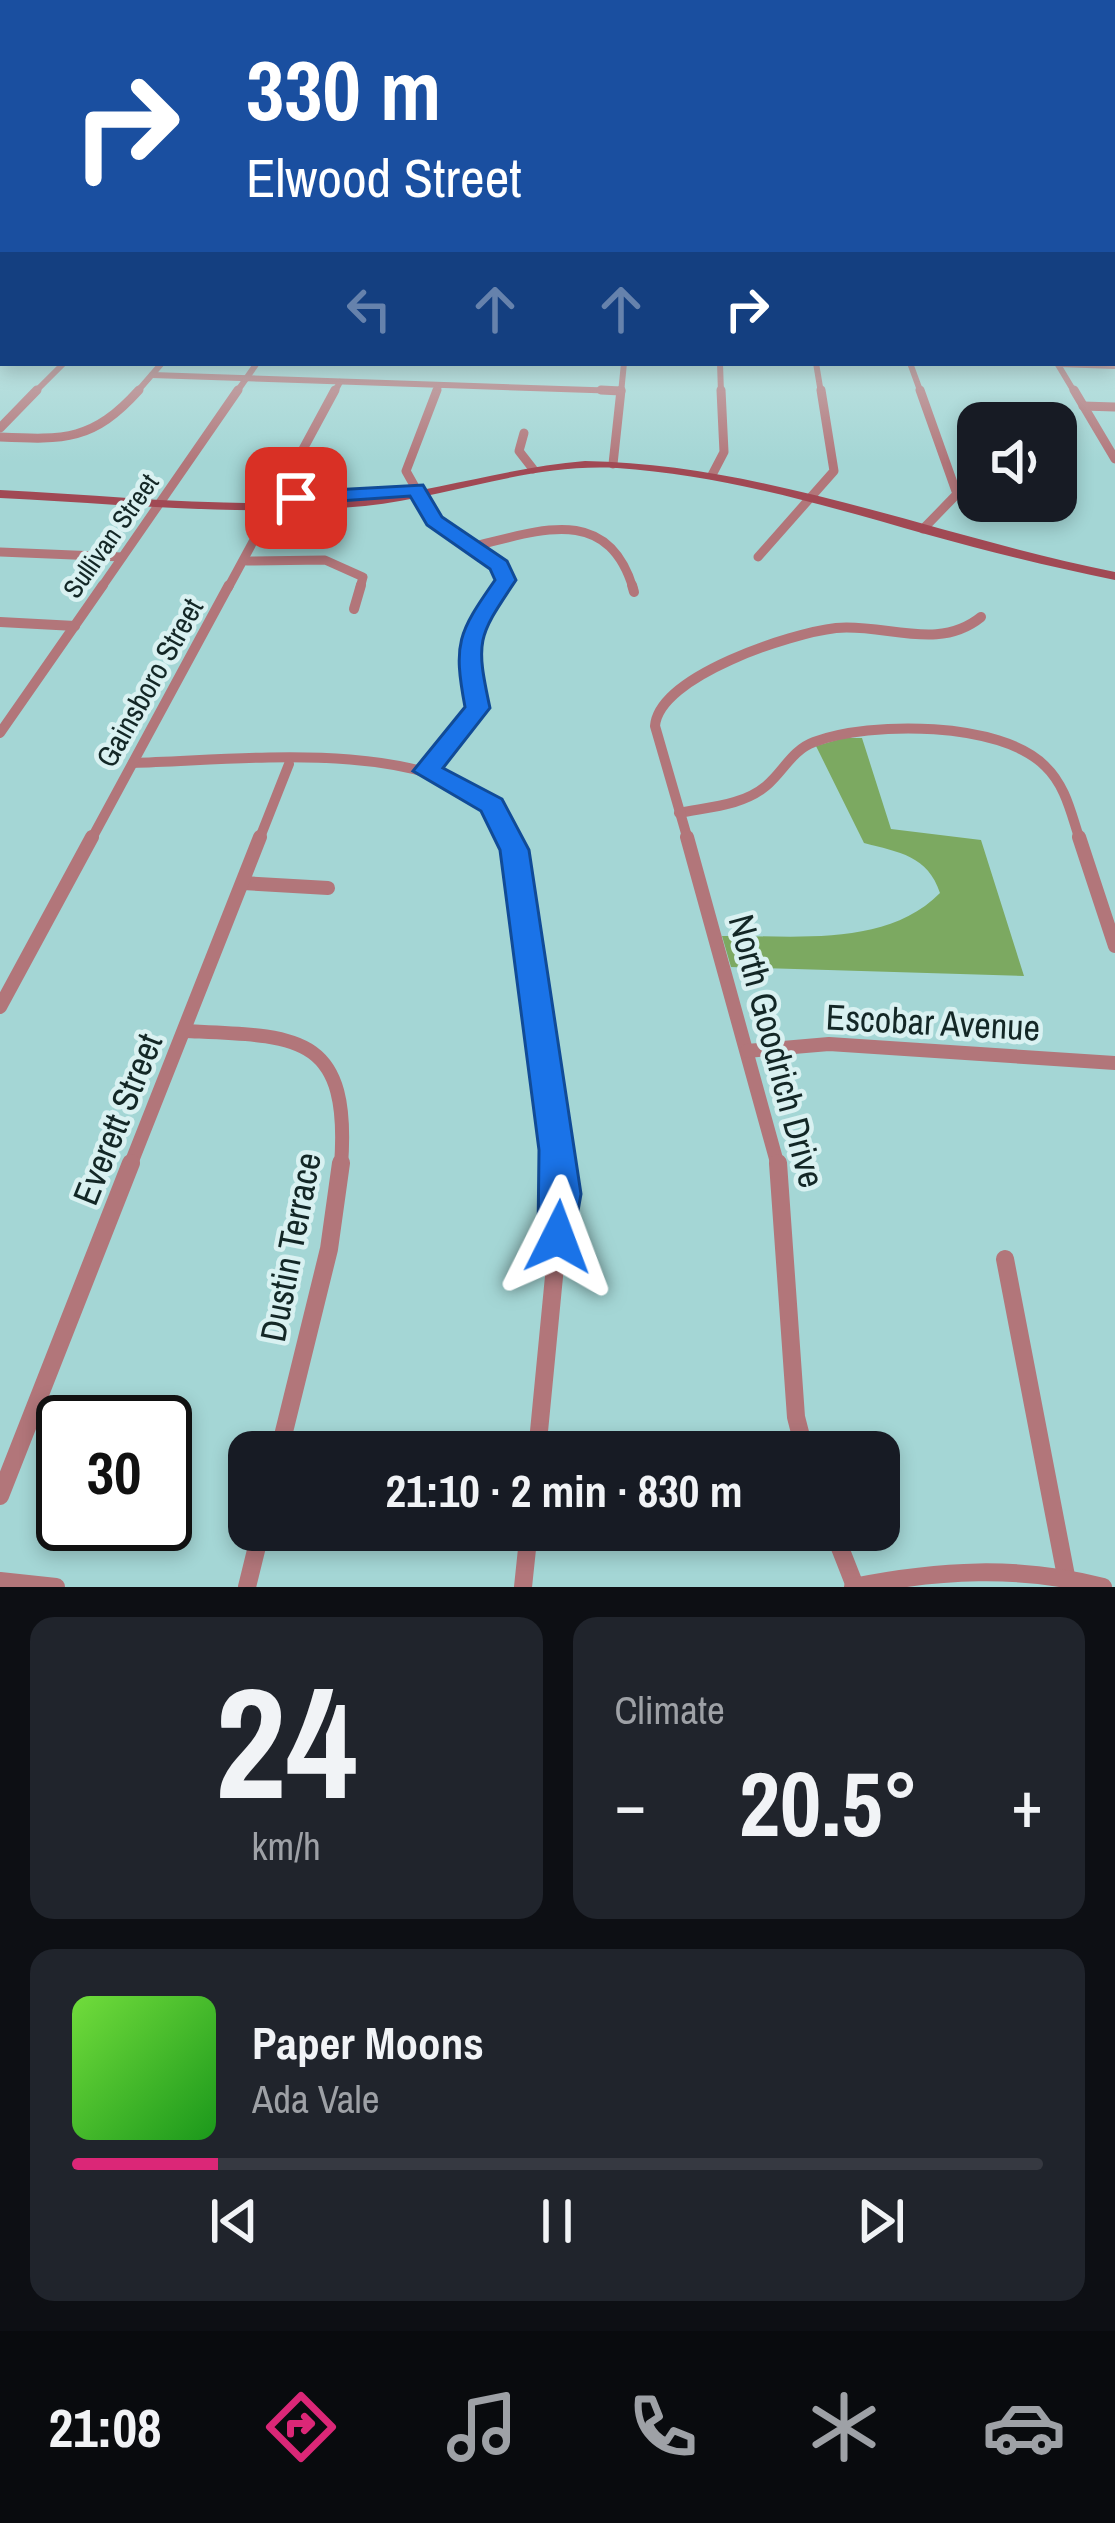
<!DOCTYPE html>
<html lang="en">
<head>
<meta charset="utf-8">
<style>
	body { margin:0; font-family:"Archivo Narrow",sans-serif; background:#20242c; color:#f1f3f6; height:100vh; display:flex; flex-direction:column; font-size:45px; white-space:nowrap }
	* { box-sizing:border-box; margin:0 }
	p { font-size:39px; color:#9ea1a6 }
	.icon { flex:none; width:66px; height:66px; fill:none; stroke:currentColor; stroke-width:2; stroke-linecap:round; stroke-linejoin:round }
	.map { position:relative; height:1587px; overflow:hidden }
	.side { display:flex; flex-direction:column; gap:30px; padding:30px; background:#0d0f14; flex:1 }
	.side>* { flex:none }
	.banner { position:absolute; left:0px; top:0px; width:1116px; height:366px; box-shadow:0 6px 18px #0003; background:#1a4fa0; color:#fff; overflow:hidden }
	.fabs { position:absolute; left:957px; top:402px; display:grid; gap:24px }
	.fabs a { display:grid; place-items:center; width:120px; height:120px; border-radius:24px; background:#171b24; box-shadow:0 6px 18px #0003; font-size:60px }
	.speed { position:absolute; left:36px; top:1395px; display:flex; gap:24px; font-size:60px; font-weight:700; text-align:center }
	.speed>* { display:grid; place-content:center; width:156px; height:156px; border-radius:50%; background:#171b24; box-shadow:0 6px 18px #0003; line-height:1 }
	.speed .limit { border:6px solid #111; border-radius:18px; background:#fff; color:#111 }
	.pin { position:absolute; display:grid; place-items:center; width:102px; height:102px; color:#fff; margin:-51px; border-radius:24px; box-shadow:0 6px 18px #0006 }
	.me { position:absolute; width:132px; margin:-66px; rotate:3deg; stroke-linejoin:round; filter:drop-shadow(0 0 9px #0008) }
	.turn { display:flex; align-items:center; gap:42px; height:252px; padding:0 48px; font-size:54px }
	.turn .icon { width:156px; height:156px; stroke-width:2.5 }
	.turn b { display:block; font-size:84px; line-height:102px }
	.lanes { display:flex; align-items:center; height:114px; padding:0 48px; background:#0003; justify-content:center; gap:60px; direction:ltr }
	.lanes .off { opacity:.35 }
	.big { font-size:90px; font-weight:800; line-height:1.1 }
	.side .card { flex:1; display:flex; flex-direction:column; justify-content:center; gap:18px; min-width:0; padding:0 42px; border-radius:24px; background:#20242c }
	.side .dial { align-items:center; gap:0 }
	.dial b { font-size:156px; line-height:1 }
	.song { display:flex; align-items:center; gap:36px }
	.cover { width:144px; height:144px; border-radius:18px; background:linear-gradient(135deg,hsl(100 70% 55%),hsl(120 70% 35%)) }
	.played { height:12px; border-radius:6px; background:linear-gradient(90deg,#db2777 15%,#363941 15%) }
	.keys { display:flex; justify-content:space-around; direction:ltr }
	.heat { display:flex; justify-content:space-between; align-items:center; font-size:66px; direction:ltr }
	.side .tiles { flex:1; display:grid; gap:30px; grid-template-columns:1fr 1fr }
	.card:last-child { grid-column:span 2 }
	.trip { position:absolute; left:228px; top:1431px; width:672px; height:120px; border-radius:24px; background:#171b24; box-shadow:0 6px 18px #0003; font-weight:800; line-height:120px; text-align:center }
	.menu { display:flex; height:192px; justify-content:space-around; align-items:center; background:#090b0e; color:#9ea1a6 }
	.menu .icon { width:84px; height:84px }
	.menu .current { color:#db2777 }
	.menu b { font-size:54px; color:#f1f3f6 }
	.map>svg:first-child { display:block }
	.forest { fill:#7ca961 }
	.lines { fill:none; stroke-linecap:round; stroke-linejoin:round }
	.street-far4 { stroke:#b2767a; stroke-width:6 }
	.street-far3 { stroke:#b2767a; stroke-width:9 }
	.street-far2 { stroke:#b2767a; stroke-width:10 }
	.street-far1 { stroke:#b2767a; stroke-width:14 }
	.street { stroke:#b2767a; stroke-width:18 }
	.secondary { fill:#a14954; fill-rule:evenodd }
	.route { fill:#1a73e8; stroke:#114b97; stroke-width:3 }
	.labels { text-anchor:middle; stroke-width:9; stroke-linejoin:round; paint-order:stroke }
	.far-street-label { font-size:27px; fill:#132726; stroke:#d9f1f1 }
	.street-label { font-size:30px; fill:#132726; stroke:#d9f1f1 }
	.near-street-label { font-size:36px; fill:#132726; stroke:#d9f1f1 }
</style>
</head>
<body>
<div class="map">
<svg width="1115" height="1587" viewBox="0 0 1115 1587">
	<rect width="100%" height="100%" fill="#a4d6d5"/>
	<path class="forest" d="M844,738h18l29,91 90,11 43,136 -293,-9 -9,-31c71,-1 164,12 218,-43 -12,-37 -41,-41 -76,-50l-48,-97z"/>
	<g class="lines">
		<g class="street-far4">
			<polyline points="720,363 721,393"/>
			<polyline points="816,363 821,393"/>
			<polyline points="910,363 921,393"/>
			<polyline points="1057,363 1075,393"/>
			<polyline points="1058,364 1115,366"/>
			<polyline points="152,375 621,391"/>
			<polyline points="34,393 64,363"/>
			<polyline points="136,393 162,363"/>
			<polyline points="236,393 257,363"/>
			<polyline points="334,393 340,382"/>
			<polyline points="436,393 439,386"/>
			<polyline points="621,393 624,363"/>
		</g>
		<g class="street-far3">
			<polyline points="437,390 406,471 434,521 499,565 506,580 500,588"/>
			<polyline points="601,390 621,391"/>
			<polyline points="920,390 957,494 923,529"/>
			<polyline points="1074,390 1115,459"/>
			<polyline points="1083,406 1115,407"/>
			<polyline points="0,428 37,390"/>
			<polyline points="524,433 519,451 533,469"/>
			<path d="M0,437c65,3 93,4 139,-47"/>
			<polyline points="613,464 621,390"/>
			<polyline points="712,475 724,452 721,390"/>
			<path d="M471,547c67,-16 136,-44 162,41"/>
			<polyline points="0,552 122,557"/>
			<polyline points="758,557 834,471 821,390"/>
			<polyline points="247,561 325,560 363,577 360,588"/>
			<polyline points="101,588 238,390"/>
			<polyline points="228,588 335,390"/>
		</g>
		<g class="street-far2">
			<polyline points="632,585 634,592"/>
			<polyline points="354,609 361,585"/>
			<polyline points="0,622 75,626"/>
			<polyline points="0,733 103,585"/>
			<path d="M133,763c98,-2 272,-25 353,38 12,10 18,26 24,39"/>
			<path d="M426,771l51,-63c-12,-61 -9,-72 25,-123"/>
			<path d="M679,813c29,-6 63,-7 87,-27 17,-14 26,-36 48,-44 56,-21 187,-21 231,24 21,20 26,48 35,74"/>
			<polyline points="91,840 229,585"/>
			<polyline points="259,840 289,764"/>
			<path d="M688,840l-33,-114c4,-50 136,-93 181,-98 49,-5 102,24 145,-11"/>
		</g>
		<g class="street-far1">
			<polyline points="508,837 558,1166"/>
			<polyline points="687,837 778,1166"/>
			<polyline points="1079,837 1115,946"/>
			<polyline points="243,883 328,888"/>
			<polyline points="0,1007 92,837"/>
			<path d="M185,1031c112,5 166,1 156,135"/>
			<polyline points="747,1051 829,1044 1115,1063"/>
			<polyline points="130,1166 260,837"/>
		</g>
		<g class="street">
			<polyline points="778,1163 796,1417 805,1452"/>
			<polyline points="1005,1259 1066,1576"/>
			<polyline points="279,1452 329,1249 341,1163"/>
			<polyline points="537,1452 562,1194 558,1163"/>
			<polyline points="0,1496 131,1163"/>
			<polyline points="833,1530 855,1586"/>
			<polyline points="0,1581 56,1587"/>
			<polyline points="247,1587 261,1530"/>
			<polyline points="523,1587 529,1530"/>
			<path d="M853,1587c85,-17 166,-22 250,0"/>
		</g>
		<path class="secondary" d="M585,461c181,3 354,76 530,111v8c-63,-13 -125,-28 -186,-45 -102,-29 -206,-60 -312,-67 -86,-5 -168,29 -252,38 -121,11 -244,-2 -365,-8v-8c122,6 246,21 368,8 73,-8 144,-31 217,-37z"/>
	</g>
	<linearGradient id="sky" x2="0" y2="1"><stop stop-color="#9caae5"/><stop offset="0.52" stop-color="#d6edec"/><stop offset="1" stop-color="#d6edec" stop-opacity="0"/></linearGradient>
	<rect width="1115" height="463" fill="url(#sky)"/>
	<path class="route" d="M423,485l19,32 65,44 9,19c-38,57 -41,59 -26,128l-47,60 59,31 27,51 52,344 -10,56 -13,5 -14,-5 -6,-13 1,-87 -39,-300 -19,-39 -68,-40 52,-64c-12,-64 -7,-74 30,-127l-5,-11 -63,-44 -17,-29 -114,8 -10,-6 10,-6z"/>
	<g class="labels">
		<g class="far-street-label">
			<text transform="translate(111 536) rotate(-55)" y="9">Sullivan Street</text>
		</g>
		<g class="street-label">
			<text transform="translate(150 683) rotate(-61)" y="10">Gainsboro Street</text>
		</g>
		<g class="near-street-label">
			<text transform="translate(933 1022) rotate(3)" y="13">Escobar Avenue</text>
			<text transform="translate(777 1051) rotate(75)" y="13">North Goodrich Drive</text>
			<text transform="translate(117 1119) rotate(-68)" y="13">Everett Street</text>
			<text transform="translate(290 1247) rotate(-79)" y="13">Dustin Terrace</text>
		</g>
	</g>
</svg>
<div class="fabs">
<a><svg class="icon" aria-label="sound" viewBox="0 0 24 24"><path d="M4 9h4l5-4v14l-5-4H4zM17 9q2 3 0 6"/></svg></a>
</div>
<div class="speed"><div class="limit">30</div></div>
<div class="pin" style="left:296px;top:498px;background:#d93025"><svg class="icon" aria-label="arrive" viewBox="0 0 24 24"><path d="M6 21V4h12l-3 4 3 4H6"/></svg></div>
<svg class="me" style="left:558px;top:1237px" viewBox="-20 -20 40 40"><path d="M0-17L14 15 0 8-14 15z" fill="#1a73e8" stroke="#fff" stroke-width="4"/></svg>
<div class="trip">21:10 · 2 min · 830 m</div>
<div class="banner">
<div class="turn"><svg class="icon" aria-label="right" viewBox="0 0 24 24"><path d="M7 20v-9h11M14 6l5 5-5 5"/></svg><div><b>330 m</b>Elwood Street</div></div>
<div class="lanes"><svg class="icon off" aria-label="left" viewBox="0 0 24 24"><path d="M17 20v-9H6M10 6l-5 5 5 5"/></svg><svg class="icon off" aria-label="ahead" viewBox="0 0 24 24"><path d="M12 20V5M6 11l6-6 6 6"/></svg><svg class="icon off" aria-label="ahead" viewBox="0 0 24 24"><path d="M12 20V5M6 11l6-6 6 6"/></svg><svg class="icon" aria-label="right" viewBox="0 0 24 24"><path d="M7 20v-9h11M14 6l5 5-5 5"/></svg></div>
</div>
</div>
<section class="side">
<div class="tiles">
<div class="card dial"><b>24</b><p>km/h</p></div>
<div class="card"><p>Climate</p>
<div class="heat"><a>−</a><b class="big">20.5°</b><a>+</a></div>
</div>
<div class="card">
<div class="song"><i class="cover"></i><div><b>Paper Moons</b><p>Ada Vale</p></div></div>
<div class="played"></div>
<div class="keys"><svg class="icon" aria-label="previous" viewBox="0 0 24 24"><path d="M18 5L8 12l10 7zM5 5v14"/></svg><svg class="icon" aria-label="pause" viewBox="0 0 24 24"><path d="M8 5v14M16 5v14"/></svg><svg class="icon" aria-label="next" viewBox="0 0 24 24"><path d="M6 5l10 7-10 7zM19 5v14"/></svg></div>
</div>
</div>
</section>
<nav class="menu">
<b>21:08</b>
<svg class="icon current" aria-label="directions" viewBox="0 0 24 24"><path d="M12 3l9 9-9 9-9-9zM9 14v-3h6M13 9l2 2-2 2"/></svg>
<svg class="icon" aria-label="music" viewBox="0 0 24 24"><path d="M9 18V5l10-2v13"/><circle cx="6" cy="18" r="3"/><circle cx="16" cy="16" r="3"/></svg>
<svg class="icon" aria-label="phone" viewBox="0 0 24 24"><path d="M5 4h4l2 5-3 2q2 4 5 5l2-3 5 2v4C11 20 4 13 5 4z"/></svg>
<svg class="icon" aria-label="climate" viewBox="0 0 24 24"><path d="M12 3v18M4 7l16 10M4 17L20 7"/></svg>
<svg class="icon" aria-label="car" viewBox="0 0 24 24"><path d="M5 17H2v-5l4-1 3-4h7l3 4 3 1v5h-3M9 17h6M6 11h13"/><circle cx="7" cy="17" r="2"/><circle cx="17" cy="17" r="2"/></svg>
</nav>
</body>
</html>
